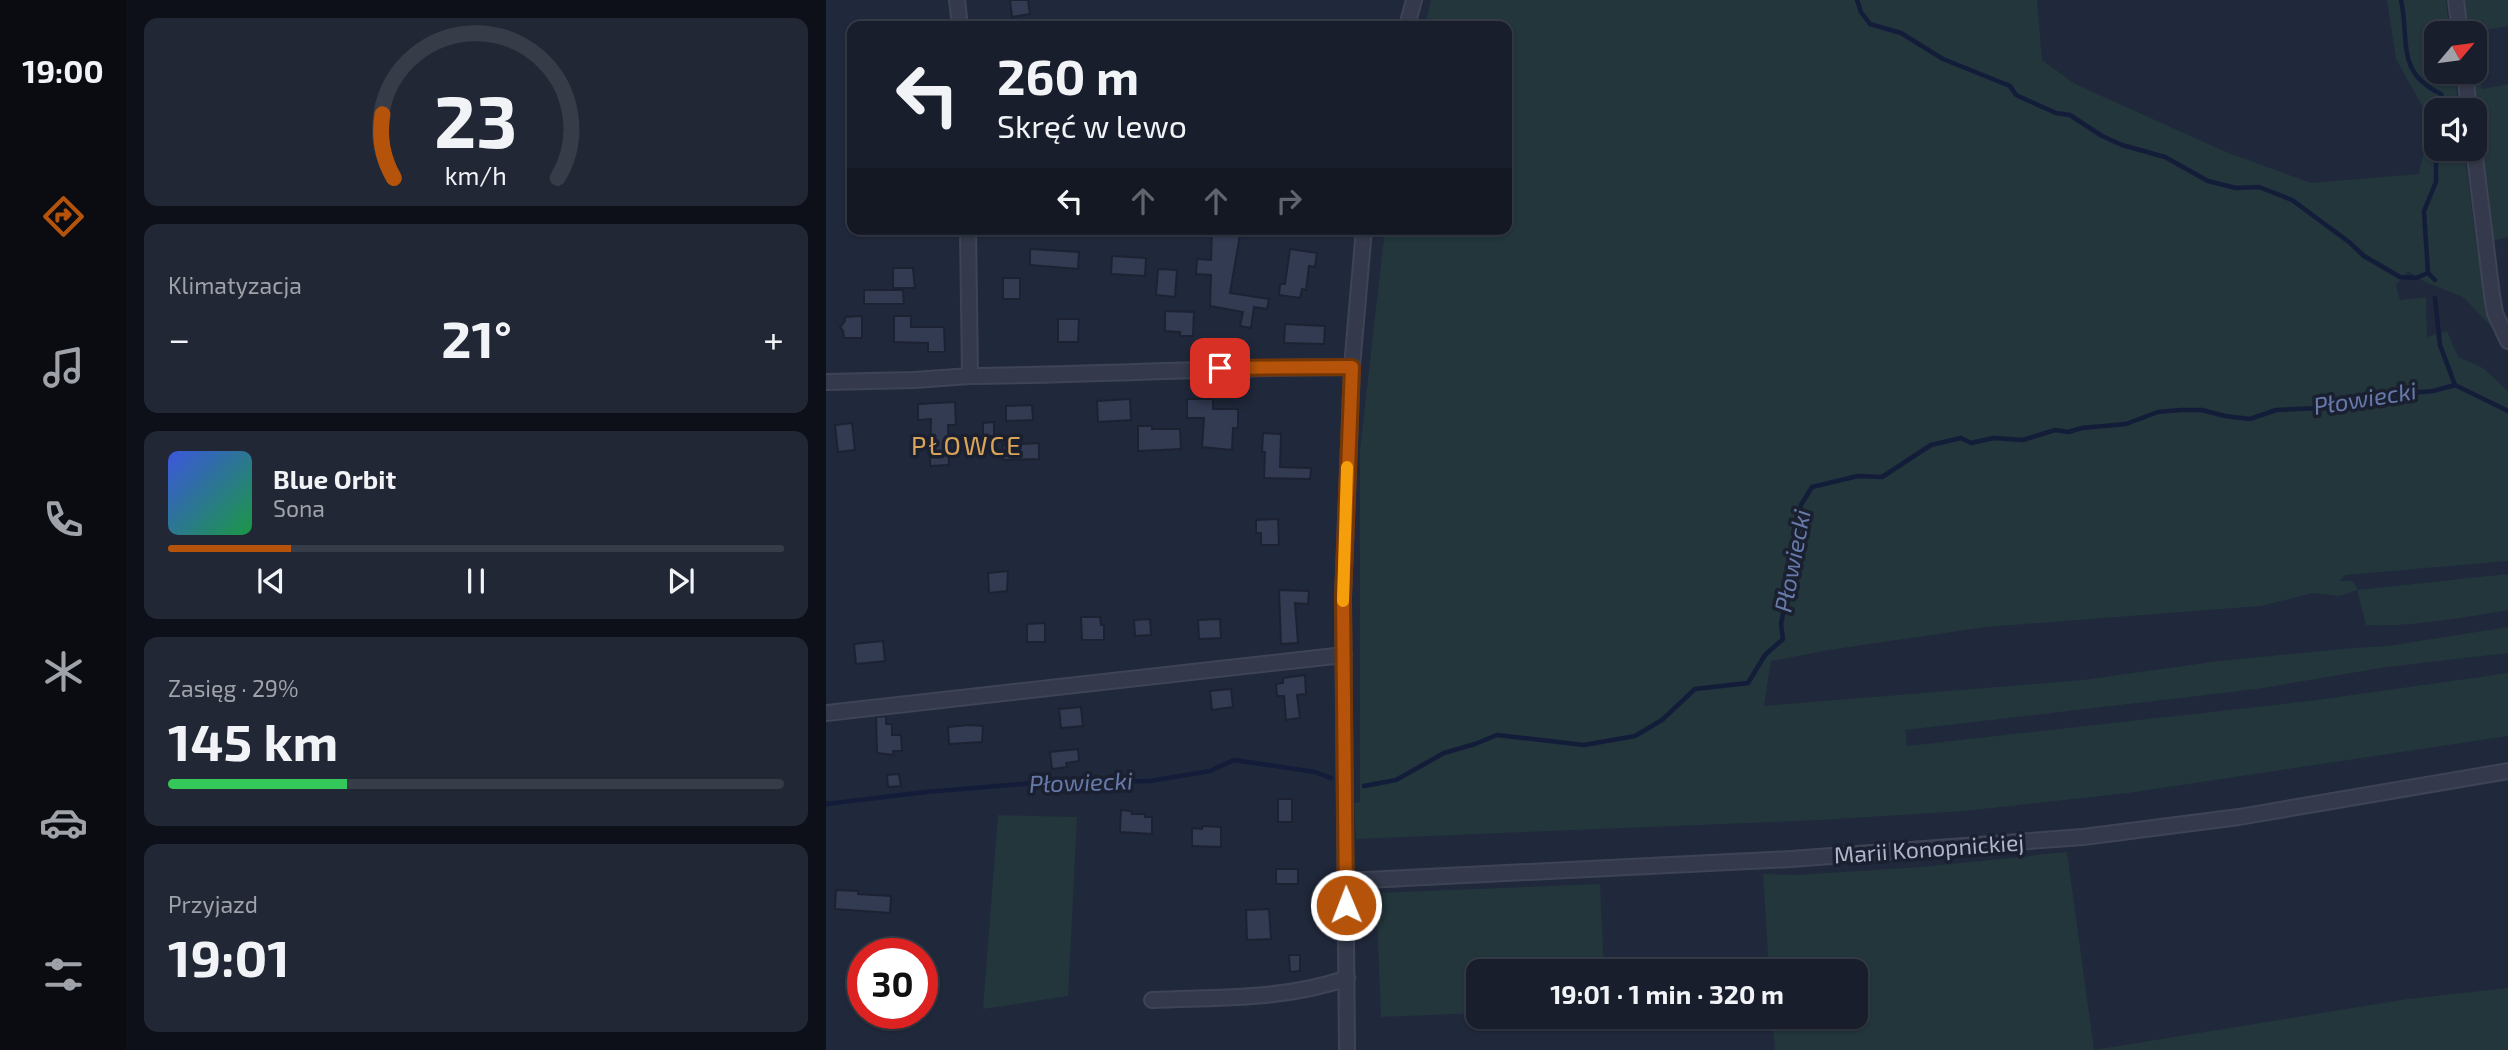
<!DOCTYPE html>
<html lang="pl">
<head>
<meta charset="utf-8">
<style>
	body { margin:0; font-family:"Exo 2",sans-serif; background:#212734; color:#f1f3f6; height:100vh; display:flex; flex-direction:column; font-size:26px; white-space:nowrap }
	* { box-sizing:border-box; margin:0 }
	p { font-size:23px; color:#9fa2a9 }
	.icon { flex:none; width:38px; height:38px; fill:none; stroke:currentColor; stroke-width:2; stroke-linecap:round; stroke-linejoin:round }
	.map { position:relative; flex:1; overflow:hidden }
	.side { display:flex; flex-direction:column; gap:18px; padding:18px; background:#0d1018; width:700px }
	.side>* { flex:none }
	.banner { position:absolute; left:21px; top:21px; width:665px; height:214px; border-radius:14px; box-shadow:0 2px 5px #0004,0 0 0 2px #363c48; background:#181e2c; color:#f1f3f6; overflow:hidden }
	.needle { width:46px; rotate:61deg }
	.controls { position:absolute; left:1598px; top:21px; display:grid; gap:14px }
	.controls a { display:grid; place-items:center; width:63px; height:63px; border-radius:14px; background:#181e2c; box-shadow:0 2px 5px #0004,0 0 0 2px #363c48; font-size:35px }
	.speed { position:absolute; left:21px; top:938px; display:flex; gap:14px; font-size:35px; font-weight:700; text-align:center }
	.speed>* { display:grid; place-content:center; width:91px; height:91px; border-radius:50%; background:#181e2c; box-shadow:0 2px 5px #0004,0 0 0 2px #363c48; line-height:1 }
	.speed .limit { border:10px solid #d22; background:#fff; color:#111 }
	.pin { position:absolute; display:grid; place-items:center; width:60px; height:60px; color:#fff; margin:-30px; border-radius:14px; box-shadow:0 4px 10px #0006 }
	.me { position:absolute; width:77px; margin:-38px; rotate:359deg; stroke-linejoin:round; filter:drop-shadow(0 0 5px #0008) }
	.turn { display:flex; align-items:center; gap:24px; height:147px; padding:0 35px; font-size:32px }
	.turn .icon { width:91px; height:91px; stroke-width:2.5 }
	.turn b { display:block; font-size:49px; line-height:60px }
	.lanes { display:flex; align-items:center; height:66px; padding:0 35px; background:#0003; justify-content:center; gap:35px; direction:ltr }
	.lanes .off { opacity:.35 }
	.big { font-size:52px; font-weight:700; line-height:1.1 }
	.side .card { flex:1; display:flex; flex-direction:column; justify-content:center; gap:10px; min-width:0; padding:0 24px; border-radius:14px; background:#212734 }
	.side .dial { align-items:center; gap:0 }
	.dial svg { height:182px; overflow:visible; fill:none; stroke:#363c48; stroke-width:7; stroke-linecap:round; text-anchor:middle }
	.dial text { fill:#f1f3f6; stroke:none }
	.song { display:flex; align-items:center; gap:21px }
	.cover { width:84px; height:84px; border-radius:10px; background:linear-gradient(135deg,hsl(230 70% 55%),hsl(140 70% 35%)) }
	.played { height:7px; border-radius:4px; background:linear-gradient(90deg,#b45309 20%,#363c48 20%) }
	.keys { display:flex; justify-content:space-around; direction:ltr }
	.heat { display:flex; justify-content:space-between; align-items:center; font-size:38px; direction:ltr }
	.charge { height:10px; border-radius:5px; background:linear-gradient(90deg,#34c759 29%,#363c48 0) }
	.trip { position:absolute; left:640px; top:959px; width:402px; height:70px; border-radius:14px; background:#181e2c; box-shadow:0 2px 5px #0004,0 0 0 2px #363c48; font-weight:700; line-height:70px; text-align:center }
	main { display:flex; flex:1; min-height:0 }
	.tab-bar { display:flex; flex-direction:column; width:126px; justify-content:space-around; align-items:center; background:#0a0c12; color:#9fa2a9 }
	.tab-bar .icon { width:49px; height:49px }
	.tab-bar .on { color:#b45309 }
	.tab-bar b { font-size:32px; color:#f1f3f6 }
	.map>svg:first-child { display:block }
	.green { fill:#22363c }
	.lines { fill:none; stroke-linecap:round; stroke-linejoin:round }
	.stream { stroke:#131d39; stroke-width:4.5 }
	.building { fill:#323b52; stroke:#1c2232; stroke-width:2 }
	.minor-casing { stroke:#3e4455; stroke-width:18 }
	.minor { stroke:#343a4c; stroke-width:14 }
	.route-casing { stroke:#753606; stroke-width:18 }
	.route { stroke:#b45309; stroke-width:12 }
	.slow { stroke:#f59e0b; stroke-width:12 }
	.labels { text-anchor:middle; stroke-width:7; stroke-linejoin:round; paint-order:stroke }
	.street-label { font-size:23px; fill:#afb5c8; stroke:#1a2030 }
	.water-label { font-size:24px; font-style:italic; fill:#6679a9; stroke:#1a2030 }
	.quarter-label { font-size:26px; letter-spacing:2px; fill:#daa458; stroke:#1a2030 }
</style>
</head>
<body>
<main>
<nav class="tab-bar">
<b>19:00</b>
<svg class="icon on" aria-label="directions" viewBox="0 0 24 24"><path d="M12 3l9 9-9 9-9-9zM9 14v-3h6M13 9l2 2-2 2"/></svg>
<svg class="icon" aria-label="music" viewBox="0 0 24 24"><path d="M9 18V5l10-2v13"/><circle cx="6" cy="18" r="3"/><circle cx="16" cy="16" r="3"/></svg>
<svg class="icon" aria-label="phone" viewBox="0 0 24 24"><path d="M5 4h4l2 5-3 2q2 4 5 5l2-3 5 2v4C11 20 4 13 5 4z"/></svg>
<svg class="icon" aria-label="climate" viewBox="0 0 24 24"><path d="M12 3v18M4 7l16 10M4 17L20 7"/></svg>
<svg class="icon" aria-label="car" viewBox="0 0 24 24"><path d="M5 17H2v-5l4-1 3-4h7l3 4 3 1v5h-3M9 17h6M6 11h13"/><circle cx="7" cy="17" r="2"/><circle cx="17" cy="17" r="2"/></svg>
<svg class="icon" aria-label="filters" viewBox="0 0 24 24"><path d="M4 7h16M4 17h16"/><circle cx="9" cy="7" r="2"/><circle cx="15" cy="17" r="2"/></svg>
</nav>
<section class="side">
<div class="card dial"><svg viewBox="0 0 100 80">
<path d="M14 69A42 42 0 1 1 86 69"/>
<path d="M14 69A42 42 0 0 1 9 41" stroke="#b45309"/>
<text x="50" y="56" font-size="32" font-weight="700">23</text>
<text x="50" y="72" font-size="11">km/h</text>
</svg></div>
<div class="card"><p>Klimatyzacja</p>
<div class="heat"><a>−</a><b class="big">21°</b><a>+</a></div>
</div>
<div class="card">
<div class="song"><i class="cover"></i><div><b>Blue Orbit</b><p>Sona</p></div></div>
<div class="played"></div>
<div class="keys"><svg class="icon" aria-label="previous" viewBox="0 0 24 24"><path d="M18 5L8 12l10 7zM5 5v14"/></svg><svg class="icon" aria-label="pause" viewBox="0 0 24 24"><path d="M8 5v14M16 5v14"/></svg><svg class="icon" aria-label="next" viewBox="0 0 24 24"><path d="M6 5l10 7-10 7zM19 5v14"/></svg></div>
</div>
<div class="card"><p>Zasięg · 29%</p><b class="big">145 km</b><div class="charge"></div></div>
<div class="card"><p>Przyjazd</p><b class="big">19:01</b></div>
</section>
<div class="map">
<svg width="1682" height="1050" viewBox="0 0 1682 1050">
	<rect width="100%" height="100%" fill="#20283b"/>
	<g class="green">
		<path d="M605,0h606l5,60 33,24 151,68 85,31 108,-9 11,-54 -34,-61 -9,-59h59l4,33h-14v39h18l5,38h-23v39h28l13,100 15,78 -29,-30 -38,-15 -17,-11 -12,14 4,15 26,-3 1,40 20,-6 11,26 25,11 25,23v170l-163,14 -5,6h13l5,9 150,-16v36c-47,8 -95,17 -142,15l-9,-35 -18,6 -26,-3 -52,13 -275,21 -157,23 -58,11 -7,45 319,-26 136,-19 134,-13 35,-2 120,-19v26l-121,14 -130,22 -352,41 2,16 403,-45 198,-28v63l-380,57 -164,18 -144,9 -464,19 -2,-36 6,-1v-352l25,-221h122v-203h-82z"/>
		<polygon points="1637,0 1682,0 1682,26 1640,33"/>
		<polygon points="1649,47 1656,89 1682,84 1682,237 1665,241 1645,72 1648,72"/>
		<polygon points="172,815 251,817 242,996 157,1009"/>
		<polygon points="1241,852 1268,1050 1582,999 1682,988 1682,1050 949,1050 946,1017 1031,1017 1031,971 943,971 937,874 970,875 1095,867"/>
		<polygon points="774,884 778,971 653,971 653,1013 555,1017 550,893"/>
	</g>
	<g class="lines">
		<g class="stream">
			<polyline points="1031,0 1035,12 1044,24 1075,33 1117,59 1184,86 1190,95 1230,113 1244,115 1276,136 1296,145 1339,157 1382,181 1410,188 1433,187 1466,200 1523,242 1538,256 1574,277 1590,278 1602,273 1609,280"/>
			<path d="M1575,0c9,41 -6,72 40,94l4,16"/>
			<polyline points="1602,273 1598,211 1610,182 1610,145"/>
			<polyline points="1609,298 1614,345 1629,385"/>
			<polyline points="538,786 570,780 618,753 649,744 671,735 758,745 809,736 836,720 869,689 922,683 939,655 957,639 955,624 970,548 975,505 986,487 1032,476 1056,477 1105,445 1135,438 1145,443 1168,438 1197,440 1229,430 1242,432 1256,428 1300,424 1332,412 1355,410 1376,410 1399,416 1424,419 1450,410 1514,407 1547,396 1607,391 1629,385 1682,411"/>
			<polyline points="0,804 100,792 220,782 324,781 384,771 408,760 489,772 505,778"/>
		</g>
	</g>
	<g class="building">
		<polygon points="184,0 202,0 204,14 186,17"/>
		<polygon points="386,229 415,229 404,293 443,299 441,309 428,307 425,328 414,326 417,312 384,306 385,275 370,274 371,259 385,260"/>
		<polygon points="204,249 253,252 252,269 204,265"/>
		<polygon points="464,249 491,253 489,267 483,266 480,290 476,289 474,298 453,295 454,284 459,284"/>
		<polygon points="286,256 320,258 319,276 285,274"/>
		<polygon points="67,268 87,268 89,288 67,288"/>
		<polygon points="332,269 351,270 349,297 330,295"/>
		<rect x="177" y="278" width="17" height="21"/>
		<polygon points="38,290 77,290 78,304 38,304"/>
		<polygon points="339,311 368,312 367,336 354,336 354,332 339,331"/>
		<polygon points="36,316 36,338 18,338 17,331 14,327 19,321 19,317"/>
		<polygon points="68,316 85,316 85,327 118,327 119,352 102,352 102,343 68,342"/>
		<polygon points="232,319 253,319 252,342 232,342"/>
		<polygon points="459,324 499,326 498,344 458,343"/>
		<polygon points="304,399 305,420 272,422 271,401"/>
		<polygon points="361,399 387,399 387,409 412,409 412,428 407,428 406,450 376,447 378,418 361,418"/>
		<polygon points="129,402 130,425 122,425 123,465 104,466 105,419 92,420 92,404"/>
		<polygon points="206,405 207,420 180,421 180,406"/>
		<polygon points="168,422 168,436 157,436 157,423"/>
		<polygon points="26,423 29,450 12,452 9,425"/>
		<polygon points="312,426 326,426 326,429 354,429 355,449 312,451"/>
		<polygon points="437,433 455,434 454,467 485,468 484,479 438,478 439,452 436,452"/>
		<polygon points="213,443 213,459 177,460 177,445"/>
		<polygon points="452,519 453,545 435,545 435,533 430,533 430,520"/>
		<polygon points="182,571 181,591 163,593 162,573"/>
		<polygon points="453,590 483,591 482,604 469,603 472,643 455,644"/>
		<polygon points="255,617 274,617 275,625 278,625 278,640 256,640"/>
		<polygon points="324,619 325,635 309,636 308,620"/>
		<polygon points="394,619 395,638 373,639 372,620"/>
		<polygon points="219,623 219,642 201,642 201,624"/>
		<polygon points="57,641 59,661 30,664 28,644"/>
		<polygon points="479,675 480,694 471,695 474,718 460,720 458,696 451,696 450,684 457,683 457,678"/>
		<polygon points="405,689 407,707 386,710 384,691"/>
		<polygon points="255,707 257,726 235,728 233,709"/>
		<polygon points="60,716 60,724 66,724 66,735 75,735 76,751 67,751 68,755 51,753 50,717"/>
		<polygon points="143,725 157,726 156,742 123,744 122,727"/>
		<polygon points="252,749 253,761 240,763 241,767 226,769 224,752"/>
		<polygon points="73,774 75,786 62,787 61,775"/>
		<rect x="452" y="799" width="14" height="23"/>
		<polygon points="295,810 305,811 306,814 319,814 319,817 326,817 326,834 294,832"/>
		<polygon points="376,826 395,827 395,847 366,846 366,828 376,829"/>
		<rect x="450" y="869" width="22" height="15"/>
		<polygon points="10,890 32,891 32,894 65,896 64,913 9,909"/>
		<polygon points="443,909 445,939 421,940 420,910"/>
		<polygon points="463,955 474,955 474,971 464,972"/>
	</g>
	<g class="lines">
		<g class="minor-casing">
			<g id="minor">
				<polyline points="131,0 134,26"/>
				<polyline points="1630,0 1634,33"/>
				<polyline points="581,26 588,0"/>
				<polyline points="1639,72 1643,110"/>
				<polyline points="1648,149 1666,295 1669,313 1682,341"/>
				<path d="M144,376c128,-1 255,-9 382,-9"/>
				<polyline points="0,382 88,380 144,376 142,229"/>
				<polyline points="0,713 518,655"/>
				<polyline points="520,881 965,859 1257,837 1413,817 1682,771"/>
				<path d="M326,1000c65,-3 133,0 195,-22"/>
				<polyline points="521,1050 517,598 526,367 538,229"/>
			</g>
		</g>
		<use href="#minor" class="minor"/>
	</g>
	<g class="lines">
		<g class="route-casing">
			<polyline id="route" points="394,368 526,367 517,597 520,905"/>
		</g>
		<use href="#route" class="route"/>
		<polyline class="slow" points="517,601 521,467"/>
	</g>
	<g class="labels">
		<g class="street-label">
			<text transform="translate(1103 849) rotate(-4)" y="8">Marii Konopnickiej</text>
		</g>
		<g class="water-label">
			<text transform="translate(1539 399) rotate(-9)" y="8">Płowiecki</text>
			<text transform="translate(967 561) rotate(-79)" y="8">Płowiecki</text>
			<text transform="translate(255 783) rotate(-2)" y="8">Płowiecki</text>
		</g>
		<g class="quarter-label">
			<text x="141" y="455">PŁOWCE</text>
		</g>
	</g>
</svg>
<div class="controls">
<a><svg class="needle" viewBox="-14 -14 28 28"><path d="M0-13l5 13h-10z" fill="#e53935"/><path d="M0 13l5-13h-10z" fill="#9fa2a9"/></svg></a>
<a><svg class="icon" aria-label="sound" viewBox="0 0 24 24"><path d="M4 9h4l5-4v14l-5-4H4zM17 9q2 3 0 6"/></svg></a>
</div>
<div class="speed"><div class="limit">30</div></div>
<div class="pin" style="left:394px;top:368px;background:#d93025"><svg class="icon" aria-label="arrive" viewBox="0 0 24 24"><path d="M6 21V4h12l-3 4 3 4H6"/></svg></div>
<svg class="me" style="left:520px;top:905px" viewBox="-20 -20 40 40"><circle r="17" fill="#b45309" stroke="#fff" stroke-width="3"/><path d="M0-11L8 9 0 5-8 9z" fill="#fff"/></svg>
<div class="trip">19:01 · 1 min · 320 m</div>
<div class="banner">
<div class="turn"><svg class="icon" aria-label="left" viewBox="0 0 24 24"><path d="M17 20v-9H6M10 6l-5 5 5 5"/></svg><div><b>260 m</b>Skręć w lewo</div></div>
<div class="lanes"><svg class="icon" aria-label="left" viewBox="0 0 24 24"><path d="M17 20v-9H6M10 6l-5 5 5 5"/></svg><svg class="icon off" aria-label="ahead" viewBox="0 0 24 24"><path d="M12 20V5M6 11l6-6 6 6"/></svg><svg class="icon off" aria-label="ahead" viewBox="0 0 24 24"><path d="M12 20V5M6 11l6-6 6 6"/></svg><svg class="icon off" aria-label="right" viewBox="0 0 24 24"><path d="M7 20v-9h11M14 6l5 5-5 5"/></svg></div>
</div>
</div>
</main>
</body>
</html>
